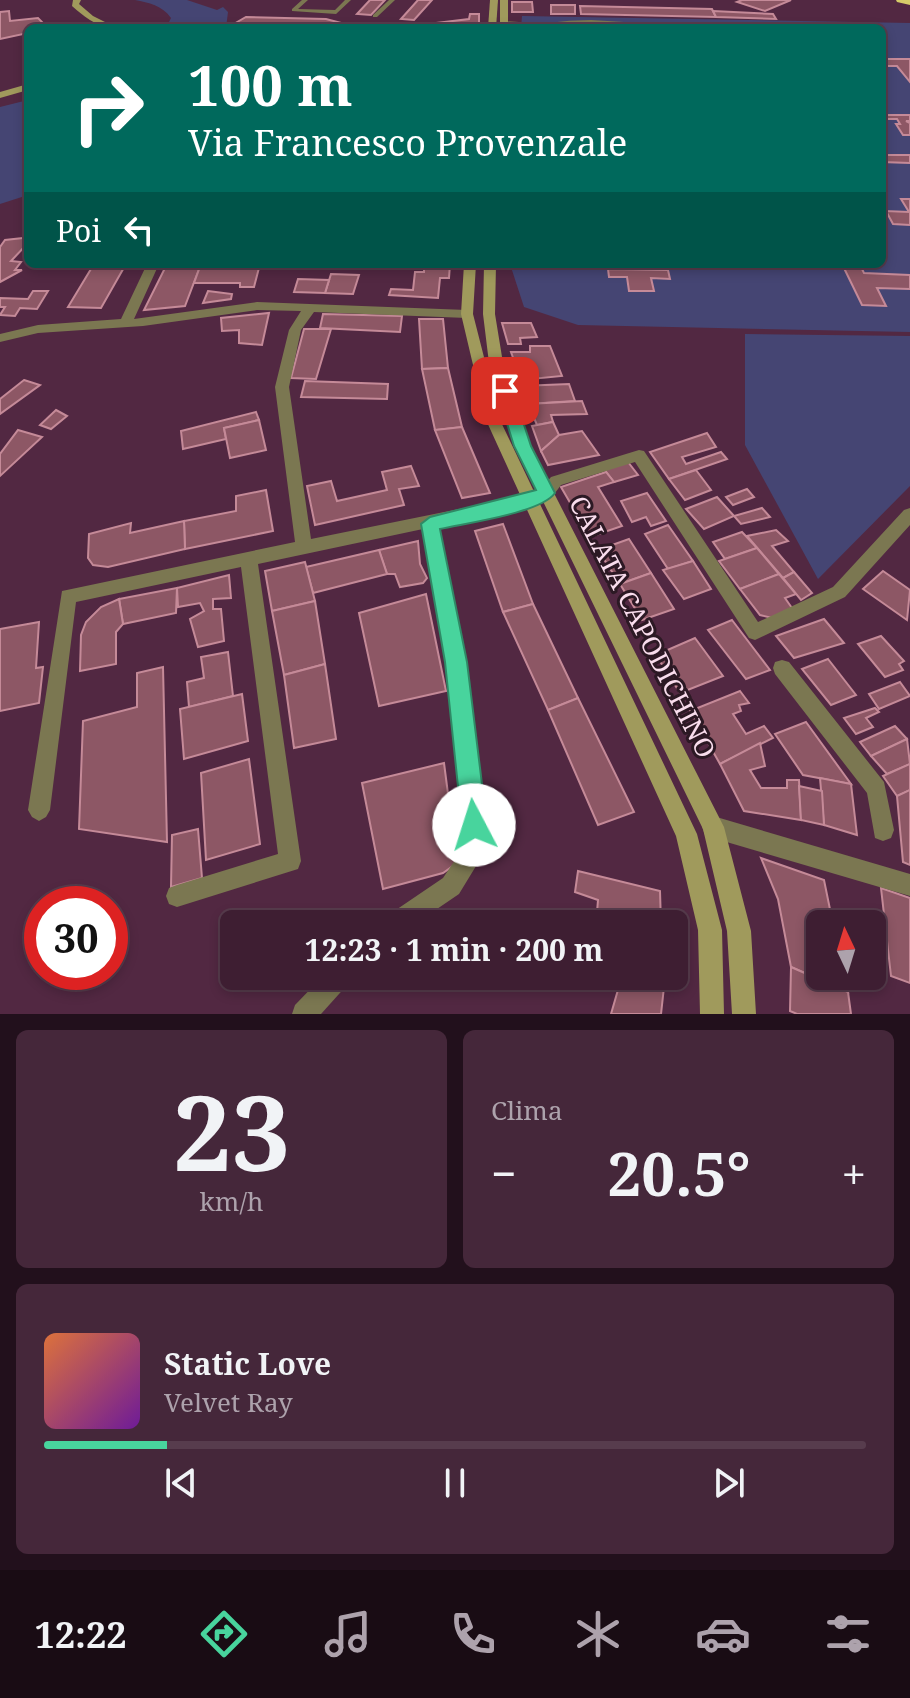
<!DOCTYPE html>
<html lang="it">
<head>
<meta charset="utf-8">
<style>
	body { margin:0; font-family:"Noto Serif",serif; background:#45273a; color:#f1f3f6; height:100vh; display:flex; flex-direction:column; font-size:30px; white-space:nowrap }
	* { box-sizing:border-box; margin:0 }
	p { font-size:26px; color:#ada2ac }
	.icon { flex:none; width:44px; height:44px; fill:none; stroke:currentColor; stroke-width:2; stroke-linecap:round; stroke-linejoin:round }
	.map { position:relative; height:1014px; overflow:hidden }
	.panel { display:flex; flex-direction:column; gap:16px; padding:16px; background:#22101c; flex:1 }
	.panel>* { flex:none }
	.banner { position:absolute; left:24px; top:24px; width:862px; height:244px; border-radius:12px; box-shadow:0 4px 12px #0003,0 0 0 2px #573c4d; background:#00695c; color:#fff; overflow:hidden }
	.needle { width:52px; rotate:356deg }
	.tools { position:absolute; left:806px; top:910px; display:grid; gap:16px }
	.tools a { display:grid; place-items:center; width:80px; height:80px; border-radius:12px; background:#3e1e32; box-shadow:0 4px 12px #0003,0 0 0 2px #573c4d; font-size:40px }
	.speed { position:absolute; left:24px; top:886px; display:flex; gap:16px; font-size:40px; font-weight:700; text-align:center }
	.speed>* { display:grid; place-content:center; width:104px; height:104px; border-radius:50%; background:#3e1e32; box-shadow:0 4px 12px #0003,0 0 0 2px #573c4d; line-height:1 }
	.speed .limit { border:12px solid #d22; background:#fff; color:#111 }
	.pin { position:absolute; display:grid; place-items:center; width:68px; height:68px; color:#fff; margin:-34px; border-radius:16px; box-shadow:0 4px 12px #0006 }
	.me { position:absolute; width:88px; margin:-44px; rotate:355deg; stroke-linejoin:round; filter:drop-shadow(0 0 6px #0008) }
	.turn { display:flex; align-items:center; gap:28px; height:168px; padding:0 32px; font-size:36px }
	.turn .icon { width:104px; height:104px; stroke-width:2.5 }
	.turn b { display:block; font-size:56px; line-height:68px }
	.then { display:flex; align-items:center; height:76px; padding:0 32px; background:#0003; gap:16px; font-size:30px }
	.big { font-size:60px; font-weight:700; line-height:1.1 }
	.panel .tile { flex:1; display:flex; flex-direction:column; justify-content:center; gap:12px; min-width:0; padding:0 28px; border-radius:12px; background:#45273a }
	.panel .dial { align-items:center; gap:0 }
	.dial b { font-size:104px; line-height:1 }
	.song { display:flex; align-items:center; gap:24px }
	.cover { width:96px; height:96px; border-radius:12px; background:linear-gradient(135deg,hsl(20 70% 55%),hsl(280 70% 35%)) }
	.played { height:8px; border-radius:4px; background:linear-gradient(90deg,#48d49d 15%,#573c4d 15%) }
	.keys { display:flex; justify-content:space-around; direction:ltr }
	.heat { display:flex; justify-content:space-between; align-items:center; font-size:44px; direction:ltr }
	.panel .tiles { flex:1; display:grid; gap:16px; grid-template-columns:1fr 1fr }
	.tile:last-child { grid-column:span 2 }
	.trip { position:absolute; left:220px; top:910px; width:468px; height:80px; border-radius:12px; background:#3e1e32; box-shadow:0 4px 12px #0003,0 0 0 2px #573c4d; font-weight:700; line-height:80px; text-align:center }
	.tabs { display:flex; height:128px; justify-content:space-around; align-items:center; background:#190c14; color:#ada2ac }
	.tabs .icon { width:56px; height:56px }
	.tabs .current { color:#48d49d }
	.tabs b { font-size:36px; color:#f1f3f6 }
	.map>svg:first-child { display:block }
	.green { fill:#454573 }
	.building { fill:#8d5765; stroke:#c58a98; stroke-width:2 }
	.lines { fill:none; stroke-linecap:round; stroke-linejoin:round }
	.lane { fill:#7b7751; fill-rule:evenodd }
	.street { fill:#7b7751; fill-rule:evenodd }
	.secondary { fill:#a09a5c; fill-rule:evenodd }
	.highway { fill:#d6cc69; fill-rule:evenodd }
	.route { fill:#48d49d; stroke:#2f8a66; stroke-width:2 }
	.labels { text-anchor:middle; stroke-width:6; stroke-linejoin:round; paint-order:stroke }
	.street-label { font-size:26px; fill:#f9dded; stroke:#2c1924 }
</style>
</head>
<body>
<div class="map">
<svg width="910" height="1014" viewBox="0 0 910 1014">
	<rect width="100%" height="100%" fill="#522842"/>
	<g class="green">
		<path d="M135,0h52l30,10 6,-3 5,5 -2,16h-60l5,-10c-9,-13 -22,-15 -36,-18z"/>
		<polygon points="522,16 910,23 910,332 578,325 524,307 510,264 882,264 882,28 521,28"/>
		<polygon points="28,100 28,195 0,204 0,107"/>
		<polygon points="745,334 910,336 910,486 818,579 745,445"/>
	</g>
	<g class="building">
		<polygon points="370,0 385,0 371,15 357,14"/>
		<polygon points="418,0 432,0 414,20 401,19"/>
		<polygon points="742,0 791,0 765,11 737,2"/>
		<polygon points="512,2 532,2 533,12 512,12"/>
		<rect x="551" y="5" width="24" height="9"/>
		<polygon points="580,6 712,9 716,17 581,14"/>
		<polygon points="9,11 10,21 38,18 44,24 41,28 28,28 28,33 0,39 0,12"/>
		<polygon points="713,11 773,14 776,19 716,17"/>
		<polygon points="470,14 479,14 479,23 436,23 469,19"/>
		<polygon points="246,17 326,19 345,24 344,28 232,25"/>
		<polygon points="882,59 910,59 910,82 897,66 886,66"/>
		<polygon points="882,115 910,115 910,121 906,121 910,123 910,135 903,135 896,124 900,124 897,119 882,119"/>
		<polygon points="882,155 910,155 910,163 882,162"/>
		<polygon points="901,199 910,199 910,225 893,224 886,211 909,212"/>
		<polygon points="23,238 28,238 28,243 11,261 21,262 15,270 22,270 0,282 0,247 5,240"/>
		<polygon points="94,264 126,264 101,308 68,307"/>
		<polygon points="167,264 201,264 185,306 144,310"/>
		<polygon points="201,264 260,264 254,287 240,287 240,283 194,283"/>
		<polygon points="410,264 450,264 449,278 440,278 438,298 389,295 391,289 413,290 415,272 424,272 424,265"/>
		<polygon points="843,266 861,267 864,273 910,275 910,289 877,288 886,306 862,305"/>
		<polygon points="608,269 668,270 670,279 651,278 654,291 629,291 627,277 609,277"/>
		<polygon points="331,274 359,275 353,294 325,293"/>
		<polygon points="298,279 329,280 325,293 294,292"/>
		<polygon points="33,291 48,291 37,309 20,308 15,316 0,315 5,307 0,307 0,298 28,299"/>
		<polygon points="208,291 232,294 231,299 203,303"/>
		<polygon points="269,313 262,345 239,343 239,330 222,331 221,318"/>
		<polygon points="323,314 402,316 400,332 320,328"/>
		<polygon points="419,319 443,319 448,368 422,369"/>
		<polygon points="502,323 531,323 537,337 520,338 521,344 508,344"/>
		<polygon points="304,329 331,329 316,379 291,378"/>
		<polygon points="530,346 550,346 562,376 521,380 511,352 530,352"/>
		<polygon points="448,368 462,427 435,430 422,369"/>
		<polygon points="24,380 40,385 0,414 0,399"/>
		<polygon points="305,381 388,384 387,399 301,397"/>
		<polygon points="569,384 575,401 528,404 521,386"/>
		<polygon points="582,401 587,414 551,415 553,422 537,425 528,404"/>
		<polygon points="56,410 67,416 51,429 40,425"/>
		<polygon points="256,412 259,420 224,428 226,439 183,449 181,431"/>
		<polygon points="259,420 266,450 230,458 224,428"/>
		<polygon points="553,422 559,435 541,451 532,426"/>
		<polygon points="462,427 490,493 462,498 435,430"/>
		<polygon points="18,430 42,437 0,476 0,454"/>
		<polygon points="582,431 599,455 548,465 541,451 559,435"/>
		<polygon points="707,433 716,447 682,457 686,464 721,452 727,459 669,479 650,452"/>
		<polygon points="628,462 638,475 614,482 604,469"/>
		<polygon points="411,466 419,486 399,489 404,505 315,525 307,486 331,481 337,501 387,490 382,472"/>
		<polygon points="696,470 711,490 685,500 669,479"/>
		<polygon points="606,472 614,482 598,487 622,526 590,537 561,487"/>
		<polygon points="747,489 754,497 733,505 726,497"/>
		<polygon points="266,490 273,531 185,549 184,521 236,511 236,496"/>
		<polygon points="647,493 666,521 651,526 646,517 632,522 621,501"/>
		<polygon points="717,497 734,516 704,529 686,509"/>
		<polygon points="762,508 770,517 741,524 734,516"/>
		<polygon points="184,521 185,549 108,567 93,565 88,558 89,534 131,523 130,533"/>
		<polygon points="503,524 533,604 503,612 475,531"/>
		<polygon points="668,525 693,561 668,569 645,534"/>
		<polygon points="776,530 788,541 772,546 794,572 783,578 747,536"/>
		<polygon points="742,532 757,548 725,559 713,542"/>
		<polygon points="629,539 651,573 620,584 598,550"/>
		<polygon points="418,541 420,564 427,578 423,583 400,587 395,574 387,574 379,550"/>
		<polygon points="757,548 779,574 740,589 719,561"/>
		<polygon points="379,550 387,574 313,593 306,567"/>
		<polygon points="693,561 711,589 684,599 663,570"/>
		<polygon points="305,562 315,601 272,611 265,571"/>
		<polygon points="883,571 910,590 907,620 863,589"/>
		<polygon points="794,572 812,593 801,600 783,578"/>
		<polygon points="651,573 674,609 642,620 620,584"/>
		<polygon points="779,574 796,594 785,598 792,608 772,618 760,615 740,589"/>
		<polygon points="229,575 231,598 213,599 213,609 221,609 224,641 198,647 190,619 204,611 200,603 178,607 177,588"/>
		<polygon points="177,588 176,613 123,624 119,599"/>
		<polygon points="426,594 446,691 379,706 359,613"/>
		<polygon points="119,599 123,624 116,632 116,664 80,671 81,635 86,622 101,607"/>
		<polygon points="315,601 325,664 284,675 272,611"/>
		<polygon points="533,604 578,698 548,710 503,612"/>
		<polygon points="824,619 844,643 794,658 776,636"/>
		<polygon points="732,620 770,670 746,679 708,630"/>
		<polygon points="39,622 36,668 43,667 39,703 0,711 0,629"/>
		<polygon points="881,636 904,661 899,664 903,670 885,677 858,644"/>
		<polygon points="695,638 723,676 680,693 656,655"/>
		<polygon points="228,652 233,696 189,707 187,682 204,678 201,657"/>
		<polygon points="828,659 856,695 831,705 802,669"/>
		<polygon points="325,664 336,739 294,748 284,675"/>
		<polygon points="163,667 167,842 79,829 83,721 137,707 137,673"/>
		<polygon points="900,682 910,696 879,709 869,694"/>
		<polygon points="740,691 749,703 739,705 741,711 733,714 746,734 764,726 773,738 720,764 690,711"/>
		<polygon points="242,694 248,741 184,759 180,709"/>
		<polygon points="578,698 634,812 598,825 548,710"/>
		<polygon points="875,708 879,712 866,718 873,727 856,734 844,718"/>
		<polygon points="806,722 851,784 803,775 775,734"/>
		<polygon points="895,726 907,739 871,756 860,742"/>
		<polygon points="907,739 910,764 887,774 871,756"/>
		<polygon points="760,743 765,766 750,770 761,788 787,788 787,780 799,780 801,820 744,811 720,764"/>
		<polygon points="249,759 260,844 206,860 201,773"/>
		<polygon points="444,763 457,863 443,873 383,889 362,783"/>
		<polygon points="910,764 910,790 897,796 883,776"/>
		<polygon points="820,778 851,784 857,835 824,825"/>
		<polygon points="799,786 822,791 824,825 801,820"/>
		<polygon points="910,790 910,865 903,862 897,796"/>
		<polygon points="198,829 202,878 171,887 172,835"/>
		<polygon points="761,858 824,880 833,924 820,924 820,976 845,976 848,992 791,967 778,899"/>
		<polygon points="578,871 660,891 661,924 596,924 598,900 575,892"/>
		<polygon points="881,888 910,898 910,983 891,976"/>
		<polygon points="791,967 848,992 851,1014 797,1014 790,1011"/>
		<polygon points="622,976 636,976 664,987 661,1014 611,1014"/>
	</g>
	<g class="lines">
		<g class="lane">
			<polygon points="302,0 308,0 298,9 335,10 345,0 351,0 336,14 292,11 292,9"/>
			<polygon points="389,0 395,0 377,17 373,17 373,15"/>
			<path d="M591,20l33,2 26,6 -59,-4 -57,4c18,-8 38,-7 57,-8z"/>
			<polygon points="502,21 519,22 520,28 514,28 514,24 502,23"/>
		</g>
		<g class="street">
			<polygon points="492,24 495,28 345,27 349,25"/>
			<polygon points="147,264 159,264 134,319 257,302 467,310 473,314 467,318 314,312 301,330 289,387 311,539 528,495 536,501 528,507 438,526 465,662 487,848 459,894 415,924 383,924 387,916 443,878 465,845 447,662 423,529 258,564 301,861 298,869 177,907 169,904 166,896 169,888 177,885 278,854 241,567 76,602 50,810 46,817 39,821 32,817 28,810 62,591 295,542 275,387 289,330 301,311 257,310 143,326 38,333 0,342 0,334 38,325 121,319"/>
			<polygon points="639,450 644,451 758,622 833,587 904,510 910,508 910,525 845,597 755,640 749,638 635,462 561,485 552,497 546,499 538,493 551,477"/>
			<polygon points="782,660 789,662 884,782 894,830 891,838 883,841 875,838 867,793 775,674 773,668 775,662"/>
			<polygon points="713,816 910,874 910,896 713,838 705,835 702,827 705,819"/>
			<polygon points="323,976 352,976 348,984 321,1014 292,1014 295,1005"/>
		</g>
		<g class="secondary">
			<path d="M73,0h8l-2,4 14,12 24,12c-19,0 -31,-10 -45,-22z"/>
			<polygon points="490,0 498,0 496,28 488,28"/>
			<rect x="500" y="0" width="8" height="28"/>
			<polygon points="28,84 28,90 0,98 0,92"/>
			<polygon points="464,264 476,264 473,314 500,420 697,834 722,930 724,1014 700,1014 698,930 676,836 486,420 461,314"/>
			<polygon points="484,264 496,264 495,314 503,363 530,446 724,827 751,931 756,1014 732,1014 727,931 703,829 516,446 489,363 483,314"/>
		</g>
		<polygon class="highway" points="896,0 910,0 910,5 897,2"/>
	</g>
	<path class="route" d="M505,385l8,6 18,55 24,47c-14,20 -89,30 -115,36l27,133 20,163 -4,8 -9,4 -8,-4 -4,-8 -17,-163 -24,-138 9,-7 106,-27 -22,-44 -17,-55z"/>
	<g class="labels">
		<g class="street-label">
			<text transform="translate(642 627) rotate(63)" y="9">CALATA CAPODICHINO</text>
		</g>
	</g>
</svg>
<div class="tools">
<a><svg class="needle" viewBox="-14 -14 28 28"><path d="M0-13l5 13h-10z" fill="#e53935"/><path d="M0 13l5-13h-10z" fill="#ada2ac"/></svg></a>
</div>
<div class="speed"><div class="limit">30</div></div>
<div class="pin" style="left:505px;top:391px;background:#d93025"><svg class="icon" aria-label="arrive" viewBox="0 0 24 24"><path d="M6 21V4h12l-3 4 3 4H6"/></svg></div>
<svg class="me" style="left:474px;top:825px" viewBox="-20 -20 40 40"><circle r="19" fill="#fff"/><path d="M0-13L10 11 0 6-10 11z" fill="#48d49d"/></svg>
<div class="trip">12:23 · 1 min · 200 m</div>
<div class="banner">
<div class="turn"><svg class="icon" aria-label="right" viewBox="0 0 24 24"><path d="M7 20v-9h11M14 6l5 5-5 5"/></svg><div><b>100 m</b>Via Francesco Provenzale</div></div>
<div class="then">Poi<svg class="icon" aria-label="left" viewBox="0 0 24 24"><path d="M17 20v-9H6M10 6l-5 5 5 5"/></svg></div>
</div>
</div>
<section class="panel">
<div class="tiles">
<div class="tile dial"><b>23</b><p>km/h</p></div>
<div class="tile"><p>Clima</p>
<div class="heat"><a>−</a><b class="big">20.5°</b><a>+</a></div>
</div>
<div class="tile">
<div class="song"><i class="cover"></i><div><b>Static Love</b><p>Velvet Ray</p></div></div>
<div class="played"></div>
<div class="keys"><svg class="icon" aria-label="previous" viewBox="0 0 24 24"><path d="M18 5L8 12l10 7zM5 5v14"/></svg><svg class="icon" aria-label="pause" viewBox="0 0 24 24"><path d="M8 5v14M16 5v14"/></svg><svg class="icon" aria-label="next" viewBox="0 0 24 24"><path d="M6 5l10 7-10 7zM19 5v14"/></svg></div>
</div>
</div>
</section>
<nav class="tabs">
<b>12:22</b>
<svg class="icon current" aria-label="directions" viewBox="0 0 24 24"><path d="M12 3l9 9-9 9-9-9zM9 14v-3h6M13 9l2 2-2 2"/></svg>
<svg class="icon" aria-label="music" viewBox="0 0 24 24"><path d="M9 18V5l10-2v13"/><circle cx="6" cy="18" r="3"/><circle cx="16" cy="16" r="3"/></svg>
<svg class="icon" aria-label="phone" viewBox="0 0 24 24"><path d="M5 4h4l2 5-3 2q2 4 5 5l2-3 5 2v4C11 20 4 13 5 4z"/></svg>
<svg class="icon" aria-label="climate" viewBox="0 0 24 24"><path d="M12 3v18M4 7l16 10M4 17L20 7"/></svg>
<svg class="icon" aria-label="car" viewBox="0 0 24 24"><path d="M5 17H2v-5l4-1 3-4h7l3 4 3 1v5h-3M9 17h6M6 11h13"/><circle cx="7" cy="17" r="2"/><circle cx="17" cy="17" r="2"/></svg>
<svg class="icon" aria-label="filters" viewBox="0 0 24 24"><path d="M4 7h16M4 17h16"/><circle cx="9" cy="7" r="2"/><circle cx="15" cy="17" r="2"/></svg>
</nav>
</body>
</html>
